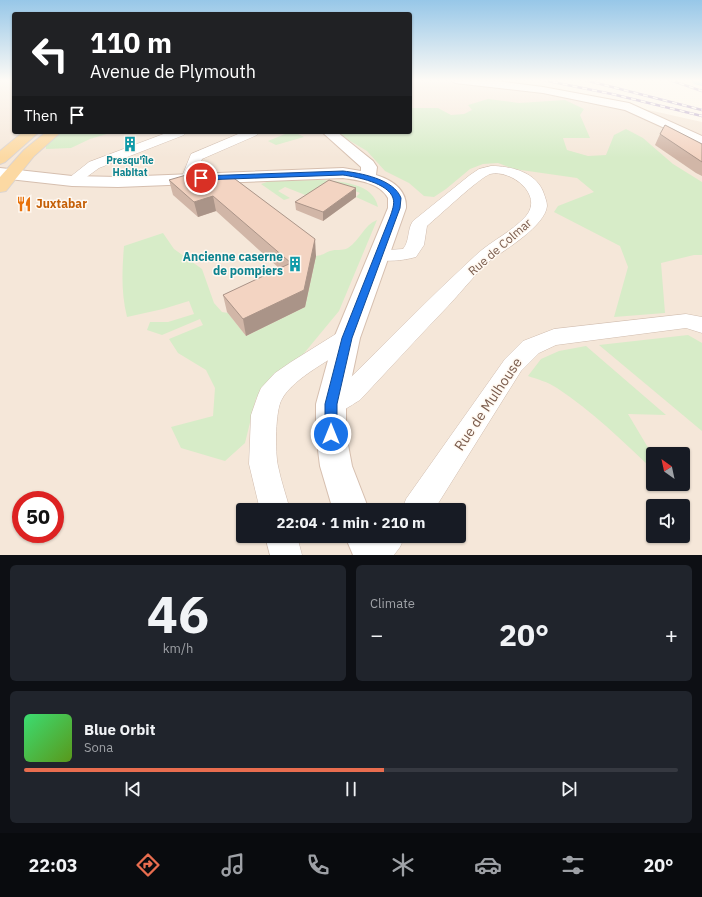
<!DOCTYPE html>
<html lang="en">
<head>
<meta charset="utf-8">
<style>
	body { margin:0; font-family:"IBM Plex Sans",sans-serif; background:#20242c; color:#f1f3f6; height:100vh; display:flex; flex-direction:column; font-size:15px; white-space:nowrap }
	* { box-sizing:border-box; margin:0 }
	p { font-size:13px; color:#9ea1a6 }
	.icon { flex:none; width:22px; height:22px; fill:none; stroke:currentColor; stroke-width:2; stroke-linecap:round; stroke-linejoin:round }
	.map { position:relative; height:555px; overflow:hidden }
	.panel { display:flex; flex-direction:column; gap:10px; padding:10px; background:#0d0f14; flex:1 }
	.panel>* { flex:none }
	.top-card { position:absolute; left:12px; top:12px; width:400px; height:122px; border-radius:4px; box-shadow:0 1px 3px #0004; background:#202124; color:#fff; overflow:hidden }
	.needle { width:26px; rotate:327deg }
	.fabs { position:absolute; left:646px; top:447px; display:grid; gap:8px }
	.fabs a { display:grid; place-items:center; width:44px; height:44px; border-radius:4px; background:#171b24; box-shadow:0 1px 3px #0004; font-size:20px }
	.speed { position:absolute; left:12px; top:491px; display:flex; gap:8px; font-size:20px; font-weight:700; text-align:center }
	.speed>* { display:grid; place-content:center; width:52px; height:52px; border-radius:50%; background:#171b24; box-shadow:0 1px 3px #0004; line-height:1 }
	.speed .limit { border:6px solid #d22; background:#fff; color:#111 }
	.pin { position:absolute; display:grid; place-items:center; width:34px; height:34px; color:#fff; margin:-17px; border:2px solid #fff; border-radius:50%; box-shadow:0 1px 4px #0007 }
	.me { position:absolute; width:44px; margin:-22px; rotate:0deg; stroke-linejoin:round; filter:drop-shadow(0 0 3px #0008) }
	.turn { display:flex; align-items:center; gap:14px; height:84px; padding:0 12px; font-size:18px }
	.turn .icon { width:52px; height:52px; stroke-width:2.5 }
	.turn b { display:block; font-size:28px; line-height:34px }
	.then { display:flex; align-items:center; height:38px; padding:0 12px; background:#0003; gap:8px; font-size:15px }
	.big { font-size:30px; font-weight:700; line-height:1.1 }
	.panel .card { flex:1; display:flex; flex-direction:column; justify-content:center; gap:6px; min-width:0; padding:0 14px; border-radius:6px; background:#20242c }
	.panel .dial { align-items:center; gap:0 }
	.dial b { font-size:52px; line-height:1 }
	.song { display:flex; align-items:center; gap:12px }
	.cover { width:48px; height:48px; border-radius:6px; background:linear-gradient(135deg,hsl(140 70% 55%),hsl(90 70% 35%)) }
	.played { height:4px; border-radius:2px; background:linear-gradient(90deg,#e86d4f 55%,#363941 55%) }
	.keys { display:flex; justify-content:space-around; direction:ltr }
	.heat { display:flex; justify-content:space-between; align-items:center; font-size:22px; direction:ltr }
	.panel .tiles { flex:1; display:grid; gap:10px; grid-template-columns:1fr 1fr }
	.card:last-child { grid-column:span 2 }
	.trip { position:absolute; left:236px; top:503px; width:230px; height:40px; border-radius:4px; background:#171b24; box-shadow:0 1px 3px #0004; font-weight:700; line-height:40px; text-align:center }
	.menu { display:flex; height:64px; justify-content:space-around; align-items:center; background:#090b0e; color:#9ea1a6 }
	.menu .icon { width:28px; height:28px }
	.menu .selected { color:#e86d4f }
	.menu b { font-size:18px; color:#f1f3f6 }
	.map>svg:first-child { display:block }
	.residential { fill:#f5e7d9; fill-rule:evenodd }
	.green { fill:#d7ecc8 }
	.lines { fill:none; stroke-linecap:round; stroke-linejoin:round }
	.river { fill:#bee3e8; fill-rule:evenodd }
	.street-casing { stroke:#d1bdaf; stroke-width:1 }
	.secondary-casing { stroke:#d6bfaf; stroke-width:2 }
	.primary-casing { stroke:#dcd4d0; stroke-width:2 }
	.street { fill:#fff; fill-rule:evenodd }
	.secondary { fill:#fff; fill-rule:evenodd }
	.primary { fill:#fcd9a3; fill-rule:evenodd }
	.rail-casing { stroke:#b8a7c9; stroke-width:2.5 }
	.rail { stroke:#fff9f2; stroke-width:1.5; stroke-dasharray:5; stroke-linecap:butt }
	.wall { fill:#d1b6a7 }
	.shaded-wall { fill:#aa9488 }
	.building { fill:#f3d4c2; stroke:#aa9488 }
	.route { fill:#1a73e8; stroke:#114b97 }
	.labels { text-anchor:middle; stroke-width:3; stroke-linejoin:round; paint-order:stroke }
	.far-culture-label { font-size:10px; font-weight:bold; fill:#0d838f; stroke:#fff9f2 }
	.food-label { font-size:12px; font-weight:bold; fill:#c56008; stroke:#fff9f2; text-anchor:start }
	.street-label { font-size:12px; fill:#7a5b4c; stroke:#fff9f2 }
	.culture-label { font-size:12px; font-weight:bold; fill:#0d838f; stroke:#fff9f2; text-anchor:end }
	.near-street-label { font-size:14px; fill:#7a5b4c; stroke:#fff9f2 }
</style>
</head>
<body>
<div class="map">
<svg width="702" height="555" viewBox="0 0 702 555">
	<rect width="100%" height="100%" fill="#fdf6eb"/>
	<path class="residential" d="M0,80h14v52h396v-52h45l34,3 146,24 67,15v433h-702zM653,454h30v30h-30zM21,500h34v34h-34zM653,506h30v30h-30zM243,510h216v26h-216z"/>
	<g class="green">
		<polygon points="488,99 519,103 565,100 584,109 580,115 590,138 563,138 567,150 588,156 606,155 614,135 626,129 643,138 673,164 702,182 702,255 694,255 661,263 665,313 614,317 628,267 620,246 554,212 558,206 594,192 577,178 514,169 498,163 483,164 470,169 446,189 434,197 424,196 409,183 385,171 367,151 335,132 410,132 410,108 438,108 451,115 464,114 472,110 468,105"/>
		<polygon points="62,132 109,132 110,133 90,139 71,148 46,149 46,143"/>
		<polygon points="290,132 298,132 296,133 304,137 276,145 268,141"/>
		<path d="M321,180c19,2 52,2 57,27l-22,-10 4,-4 -10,-4 -37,9 -28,-11 -7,4 12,7 -6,2 -23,-16 9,-3z"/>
		<path d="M377,220l-38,91 -43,52 -40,35 -11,45 -20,18 -44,-13 -10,-21 42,-11 2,-28 -9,-18 -28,-17 -9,-14 34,-14 -3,-6 -38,16 -15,-5 3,-8h18l26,-8 -5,-13 -26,8 -36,8c-6,-24 -5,-47 -3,-71l39,-13 11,16 28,20 12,34 8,9 6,1 18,23 59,-29 11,-51c8,-1 8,-3 14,-5 6,-2 12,0 18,-3 12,-8 16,-23 29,-28z"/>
		<polygon points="688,335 702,343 702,431 599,345"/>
		<path d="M586,346l80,69 -38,-1 25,42v14c-30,-29 -61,-59 -96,-82 -9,-6 -20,-9 -29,-12l13,-17 18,-8z"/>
	</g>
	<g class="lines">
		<polygon class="river" points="691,80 702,80 702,86 694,84"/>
		<g class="street-casing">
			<g id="street">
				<polygon points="169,132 186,132 184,135 99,168 77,184 72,185 67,184 65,181 89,162"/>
				<polygon points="243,132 259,132 257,135 202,159 193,182 188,183 183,182 181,179 191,154"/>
				<path d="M491,166c20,0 46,6 53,28 1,3 3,8 3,12 -2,20 -41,43 -56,54 -15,13 -28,30 -42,45 -30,31 -59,63 -89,95 -14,8 -22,17 -38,11l-4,-7 4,-7 20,-11c45,-44 88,-89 134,-131 16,-15 36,-23 50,-39 18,-21 -15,-47 -36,-42 -11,4 -51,42 -63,52l-3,19 -8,12c-14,4 -30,5 -43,2l-3,-4 3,-4 30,-2c7,-8 4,-20 10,-28l57,-46 9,-6z"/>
				<polygon points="686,314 702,317 702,333 686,328 556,345 539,353 521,371 434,510 402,510 406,499 505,359 523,341 554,329"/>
				<path d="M347,330l8,2 3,6 -3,6c-20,13 -62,34 -73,55 -7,11 -7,54 -4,67 3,15 8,29 12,44h-30l-11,-46 2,-49 7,-20 3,-7 14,-15 16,-11 48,-30z"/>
				<polygon points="265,536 297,536 302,555 270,555"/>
				<polygon points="369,536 405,536 400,547 394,555 358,555 363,544"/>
			</g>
		</g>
		<g class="secondary-casing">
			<g id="secondary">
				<polygon points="450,80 488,80 543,87 629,103 702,136 702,145 625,110 543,93 455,83"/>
				<path d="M322,132h15l36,29 4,6 -1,8c16,5 31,15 30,33l-46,130 -14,66v30l6,32 17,44h-36l-13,-44 -4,-32v-30l18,-66 54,-130v-10c-8,-15 -30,-18 -45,-20l-225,9 -46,-1 -72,-8v-10l72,8 46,1 225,-9 18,3v-4z"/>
				<polygon points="345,536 383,536 392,555 353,555"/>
			</g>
		</g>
		<g class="primary-casing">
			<g id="primary">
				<polygon points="23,132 39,132 5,162 0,164 0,151"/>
				<polygon points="46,132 61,132 34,156 6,191 0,192 0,177 24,150"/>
			</g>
		</g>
		<use href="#street" class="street"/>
		<use href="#secondary" class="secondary"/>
		<use href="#primary" class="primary"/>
		<g class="rail-casing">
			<g id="rail">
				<polyline points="543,80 612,94 702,116"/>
				<polyline points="585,80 702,110"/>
				<polyline points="670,80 702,91"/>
			</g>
		</g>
		<use href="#rail" class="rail"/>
	</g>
	<g class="wall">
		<polygon points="660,134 702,144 702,176 696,173 655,145"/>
		<polygon points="169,180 203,182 316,256 305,307 246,336 227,312 223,295 280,269 216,211 198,217 173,195"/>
		<polygon points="356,197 323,221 296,210 295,202"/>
	</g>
	<g class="shaded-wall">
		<polygon points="356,188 356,197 323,221 323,212"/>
		<polygon points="213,196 216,211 198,217 194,202"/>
		<polygon points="315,239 316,256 305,307 246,336 243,319"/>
	</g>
	<g class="building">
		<polygon points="665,125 702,144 702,162 660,134"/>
		<polygon points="193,173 203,182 208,180 210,182 231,176 315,239 304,290 243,319 223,295 291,263 213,196 194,202 169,180"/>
		<polygon points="329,180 356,188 323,212 295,202"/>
	</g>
	<linearGradient id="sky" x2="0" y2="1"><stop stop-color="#97c7e8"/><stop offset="0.51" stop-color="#fefbf6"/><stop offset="1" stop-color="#fefbf6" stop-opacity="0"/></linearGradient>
	<rect width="702" height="158" fill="url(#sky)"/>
	<path class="route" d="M343,171c17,2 51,8 58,27 0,3 -1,7 -1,10l-48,130 -15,66v30l-1,4 -5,1 -4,-1 -2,-4v-30l17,-66 48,-121c2,-6 5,-13 3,-19 -5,-15 -36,-21 -50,-23l-142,5 -3,-2 3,-2z"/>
	<defs>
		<g id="building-bare" transform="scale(1.2)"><path d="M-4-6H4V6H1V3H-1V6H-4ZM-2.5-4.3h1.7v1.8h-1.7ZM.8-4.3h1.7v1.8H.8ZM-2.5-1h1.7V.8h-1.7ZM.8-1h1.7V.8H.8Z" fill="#0f9aa8" stroke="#fff9f2" stroke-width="2.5" paint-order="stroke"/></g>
		<g id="restaurant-bare" transform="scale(1.2)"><path d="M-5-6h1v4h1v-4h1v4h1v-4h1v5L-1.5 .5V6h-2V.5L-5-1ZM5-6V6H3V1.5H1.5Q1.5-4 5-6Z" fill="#e8710a" stroke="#fff9f2" stroke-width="2.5" paint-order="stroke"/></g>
	</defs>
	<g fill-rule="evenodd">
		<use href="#building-bare" x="130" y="144"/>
		<use href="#restaurant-bare" x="24" y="204"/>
		<use href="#building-bare" x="295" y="264"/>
	</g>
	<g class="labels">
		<g class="far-culture-label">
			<text x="130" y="164">Presqu'île<tspan x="130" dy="12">Habitat</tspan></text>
		</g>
		<g class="food-label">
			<text x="36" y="208">Juxtabar</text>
		</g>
		<g class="street-label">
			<text transform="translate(500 247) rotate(-41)" y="4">Rue de Colmar</text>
		</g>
		<g class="culture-label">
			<text x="283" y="261">Ancienne caserne<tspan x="283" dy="14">de pompiers</tspan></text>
		</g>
		<g class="near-street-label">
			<text transform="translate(488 404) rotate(-56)" y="5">Rue de Mulhouse</text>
		</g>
	</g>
</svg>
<div class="fabs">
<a><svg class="needle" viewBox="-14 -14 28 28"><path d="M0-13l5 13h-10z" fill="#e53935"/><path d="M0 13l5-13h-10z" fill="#9ea1a6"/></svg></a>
<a><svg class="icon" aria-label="sound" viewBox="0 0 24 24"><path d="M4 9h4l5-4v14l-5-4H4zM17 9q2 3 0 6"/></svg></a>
</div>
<div class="speed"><div class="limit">50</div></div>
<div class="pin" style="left:201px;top:178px;background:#d93025"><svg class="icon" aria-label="arrive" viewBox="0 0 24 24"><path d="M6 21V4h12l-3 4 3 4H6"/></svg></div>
<svg class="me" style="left:331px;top:434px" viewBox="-20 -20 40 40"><circle r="17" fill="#1a73e8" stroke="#fff" stroke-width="3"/><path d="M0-11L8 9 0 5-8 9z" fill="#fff"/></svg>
<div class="trip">22:04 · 1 min · 210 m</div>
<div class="top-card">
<div class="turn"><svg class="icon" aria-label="left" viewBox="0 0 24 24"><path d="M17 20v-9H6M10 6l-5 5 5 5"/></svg><div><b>110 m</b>Avenue de Plymouth</div></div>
<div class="then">Then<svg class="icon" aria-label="arrive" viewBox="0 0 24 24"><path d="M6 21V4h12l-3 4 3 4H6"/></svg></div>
</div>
</div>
<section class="panel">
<div class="tiles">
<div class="card dial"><b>46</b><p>km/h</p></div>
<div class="card"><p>Climate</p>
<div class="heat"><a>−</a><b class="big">20°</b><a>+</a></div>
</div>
<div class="card">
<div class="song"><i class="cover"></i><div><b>Blue Orbit</b><p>Sona</p></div></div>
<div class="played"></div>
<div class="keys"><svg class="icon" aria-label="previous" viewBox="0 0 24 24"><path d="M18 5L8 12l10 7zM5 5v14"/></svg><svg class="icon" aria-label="pause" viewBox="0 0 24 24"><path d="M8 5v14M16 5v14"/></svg><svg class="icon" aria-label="next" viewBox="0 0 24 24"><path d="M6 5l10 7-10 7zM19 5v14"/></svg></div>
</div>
</div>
</section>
<nav class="menu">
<b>22:03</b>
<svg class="icon selected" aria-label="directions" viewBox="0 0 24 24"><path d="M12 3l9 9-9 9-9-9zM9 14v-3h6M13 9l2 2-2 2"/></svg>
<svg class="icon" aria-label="music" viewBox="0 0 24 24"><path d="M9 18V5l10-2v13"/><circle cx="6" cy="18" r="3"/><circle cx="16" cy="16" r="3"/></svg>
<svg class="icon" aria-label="phone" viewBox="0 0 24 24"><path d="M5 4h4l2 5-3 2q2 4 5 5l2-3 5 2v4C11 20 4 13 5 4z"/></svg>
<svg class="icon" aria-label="climate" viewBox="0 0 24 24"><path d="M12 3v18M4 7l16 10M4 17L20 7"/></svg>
<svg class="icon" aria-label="car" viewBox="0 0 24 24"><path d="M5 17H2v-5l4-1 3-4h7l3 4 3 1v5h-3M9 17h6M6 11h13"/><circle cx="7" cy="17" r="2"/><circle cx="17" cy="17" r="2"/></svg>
<svg class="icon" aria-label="filters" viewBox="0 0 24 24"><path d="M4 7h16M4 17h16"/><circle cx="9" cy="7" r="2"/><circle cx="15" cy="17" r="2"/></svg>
<b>20°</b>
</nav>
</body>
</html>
